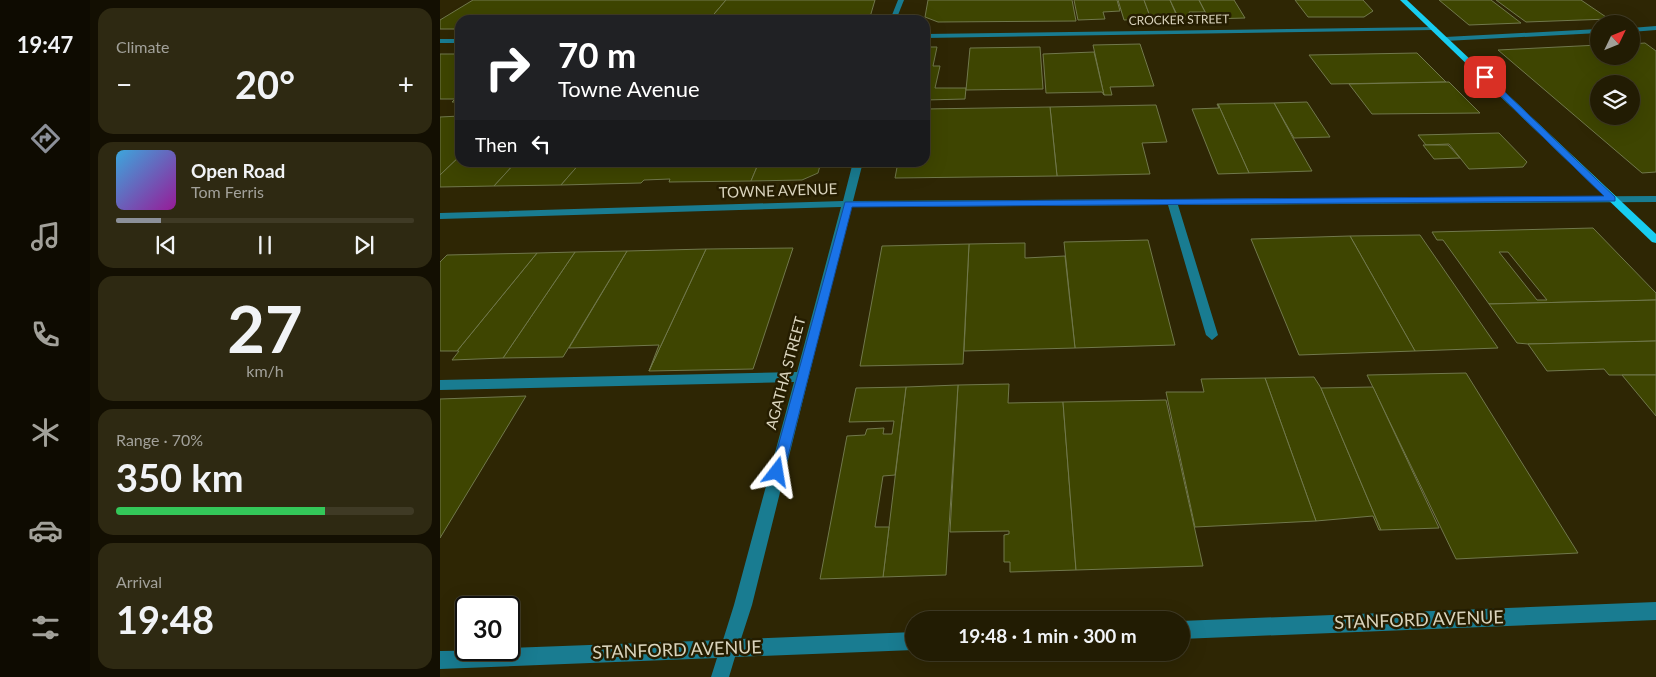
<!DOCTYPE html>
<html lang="en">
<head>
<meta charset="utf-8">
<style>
	body { margin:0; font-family:Lato,sans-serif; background:#2e2912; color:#f1f3f6; height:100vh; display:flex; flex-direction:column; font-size:19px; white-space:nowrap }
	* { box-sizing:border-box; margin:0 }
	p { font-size:16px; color:#a2a19a }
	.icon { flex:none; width:28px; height:28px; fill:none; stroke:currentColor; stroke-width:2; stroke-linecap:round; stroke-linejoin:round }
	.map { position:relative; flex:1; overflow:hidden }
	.sheet { display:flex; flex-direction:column; gap:8px; padding:8px; background:#130f02; width:350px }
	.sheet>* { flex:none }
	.guide { position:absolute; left:15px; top:15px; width:475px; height:152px; border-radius:15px; box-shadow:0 5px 20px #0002,0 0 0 1px #3f3a25; background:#202124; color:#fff; overflow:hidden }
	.needle { width:32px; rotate:47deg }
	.buttons { position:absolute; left:1150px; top:15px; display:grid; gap:10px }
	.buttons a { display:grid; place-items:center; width:50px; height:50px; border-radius:50%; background:#221c03; box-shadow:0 5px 20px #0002,0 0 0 1px #3f3a25; font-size:25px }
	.speed { position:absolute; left:15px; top:596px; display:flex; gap:10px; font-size:25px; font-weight:700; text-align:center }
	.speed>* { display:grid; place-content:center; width:65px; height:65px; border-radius:50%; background:#221c03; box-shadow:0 5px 20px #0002,0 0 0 1px #3f3a25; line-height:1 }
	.speed .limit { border:2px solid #111; border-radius:8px; background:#fff; color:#111 }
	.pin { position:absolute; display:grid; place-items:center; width:42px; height:42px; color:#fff; margin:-21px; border-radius:10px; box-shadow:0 2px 8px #0006 }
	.me { position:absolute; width:55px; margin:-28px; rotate:14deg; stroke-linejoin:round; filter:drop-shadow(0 0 4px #0008) }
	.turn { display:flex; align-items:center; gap:18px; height:105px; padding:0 20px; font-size:22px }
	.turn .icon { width:65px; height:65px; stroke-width:2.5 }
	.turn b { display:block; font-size:35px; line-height:42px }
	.then { display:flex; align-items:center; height:48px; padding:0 20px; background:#0003; gap:10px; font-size:19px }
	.big { font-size:38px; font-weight:700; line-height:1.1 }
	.sheet .widget { flex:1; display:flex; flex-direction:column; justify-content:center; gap:8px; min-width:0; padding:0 18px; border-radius:15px; background:#2e2912 }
	.sheet .dial { align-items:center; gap:0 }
	.dial b { font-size:65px; line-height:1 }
	.song { display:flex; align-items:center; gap:15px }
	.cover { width:60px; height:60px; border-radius:8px; background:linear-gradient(135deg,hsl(200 70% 55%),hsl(300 70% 35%)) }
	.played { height:5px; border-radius:2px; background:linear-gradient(90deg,#8c9099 15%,#3f3a25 15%) }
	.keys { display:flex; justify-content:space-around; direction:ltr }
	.heat { display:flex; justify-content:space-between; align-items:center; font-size:28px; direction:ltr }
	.charge { height:8px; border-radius:4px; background:linear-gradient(90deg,#34c759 70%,#3f3a25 0) }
	.trip { position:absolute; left:465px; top:611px; width:285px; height:50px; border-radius:25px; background:#221c03; box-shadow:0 5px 20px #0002,0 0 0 1px #3f3a25; font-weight:700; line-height:50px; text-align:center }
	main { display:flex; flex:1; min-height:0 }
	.tab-bar { display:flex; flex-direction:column; width:90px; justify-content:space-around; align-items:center; background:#0e0b01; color:#a2a19a }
	.tab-bar .icon { width:35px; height:35px }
	.tab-bar .current { color:#8c9099 }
	.tab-bar b { font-size:22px; color:#f1f3f6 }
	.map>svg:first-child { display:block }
	.building { fill:#3e4501; stroke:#71784c; fill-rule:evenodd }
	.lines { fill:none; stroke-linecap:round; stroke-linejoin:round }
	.minor { fill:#197c91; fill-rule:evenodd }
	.major { fill:#18cdf0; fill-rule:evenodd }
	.route { fill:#1a73e8; stroke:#114b97 }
	.labels { text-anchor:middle; stroke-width:5; stroke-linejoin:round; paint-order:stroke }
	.far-street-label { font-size:12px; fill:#dad4bd; stroke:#251d00 }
	.street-label { font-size:15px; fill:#dad4bd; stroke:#251d00 }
	.near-street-label { font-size:18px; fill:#dad4bd; stroke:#251d00 }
</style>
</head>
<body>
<main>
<nav class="tab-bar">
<b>19:47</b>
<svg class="icon current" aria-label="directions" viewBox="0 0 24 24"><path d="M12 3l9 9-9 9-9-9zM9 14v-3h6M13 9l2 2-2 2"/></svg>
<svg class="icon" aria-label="music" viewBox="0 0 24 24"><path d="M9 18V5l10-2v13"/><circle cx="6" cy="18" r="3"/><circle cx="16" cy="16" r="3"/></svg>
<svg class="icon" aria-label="phone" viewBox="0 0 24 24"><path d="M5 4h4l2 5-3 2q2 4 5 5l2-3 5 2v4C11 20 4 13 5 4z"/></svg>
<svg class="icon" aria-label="climate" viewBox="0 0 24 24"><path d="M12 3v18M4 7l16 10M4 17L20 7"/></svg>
<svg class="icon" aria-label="car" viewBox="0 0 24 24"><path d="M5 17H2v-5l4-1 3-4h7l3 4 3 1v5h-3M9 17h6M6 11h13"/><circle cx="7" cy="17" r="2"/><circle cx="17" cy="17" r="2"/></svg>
<svg class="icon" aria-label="filters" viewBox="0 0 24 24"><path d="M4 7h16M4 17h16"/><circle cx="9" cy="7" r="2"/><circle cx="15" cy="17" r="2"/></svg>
</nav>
<section class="sheet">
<div class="widget"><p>Climate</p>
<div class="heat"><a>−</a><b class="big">20°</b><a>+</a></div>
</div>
<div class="widget">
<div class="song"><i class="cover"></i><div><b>Open Road</b><p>Tom Ferris</p></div></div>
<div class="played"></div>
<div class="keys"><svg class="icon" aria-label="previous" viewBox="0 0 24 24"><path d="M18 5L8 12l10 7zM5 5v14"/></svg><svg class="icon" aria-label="pause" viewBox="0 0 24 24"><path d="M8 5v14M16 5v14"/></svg><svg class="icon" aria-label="next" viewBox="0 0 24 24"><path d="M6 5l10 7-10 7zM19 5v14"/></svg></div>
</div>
<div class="widget dial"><b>27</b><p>km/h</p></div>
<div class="widget"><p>Range · 70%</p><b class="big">350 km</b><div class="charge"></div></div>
<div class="widget"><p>Arrival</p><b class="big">19:48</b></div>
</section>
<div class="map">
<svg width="1216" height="677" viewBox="0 0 1216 677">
	<rect width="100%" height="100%" fill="#2e2604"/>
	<g class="building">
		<polygon points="33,0 286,0 269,20 20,20 20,29 0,29 0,20"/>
		<polygon points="286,0 435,0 430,17 425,20 269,20"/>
		<polygon points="488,0 632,0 636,21 498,22 485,17"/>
		<polygon points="634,0 677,0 680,11 663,12 665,19 638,20"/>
		<polygon points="678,0 704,0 711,19 684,20"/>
		<polygon points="704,0 730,0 738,19 711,19"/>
		<polygon points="730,0 759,0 765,12 749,12 752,19 739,19"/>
		<polygon points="759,0 794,0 805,18 769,19"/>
		<polygon points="855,0 923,0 933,11 924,17 868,17"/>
		<polygon points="999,0 1051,0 1081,23 1029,25"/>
		<polygon points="1056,0 1141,0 1169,19 1086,22"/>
		<path d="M1205,43l11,8v121l-14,1 -144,-123 101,-5v11h32v-12zM1159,84h32v32h-32z"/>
		<polygon points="700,44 714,86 670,87 672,95 664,95 653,45"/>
		<polygon points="485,47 497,47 493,66 500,66 495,88 526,88 525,99 485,100"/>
		<polygon points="600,47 603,89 526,90 530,48"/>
		<polygon points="654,52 664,95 662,92 606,93 603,54"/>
		<polygon points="977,53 1006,82 891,84 869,55"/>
		<polygon points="0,54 20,54 20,102 12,102 15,99 0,99"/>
		<polygon points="1009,82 1040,113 932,114 909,84"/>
		<polygon points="867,102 890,137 854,138 834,103"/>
		<polygon points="834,103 853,138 872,171 809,173 778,104"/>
		<polygon points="777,104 778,104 809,173 778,174 752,109 779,108"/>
		<polygon points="716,105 727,142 702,143 710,174 617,176 610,107"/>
		<polygon points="610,107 617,176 455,178 458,162 485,162 485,109"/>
		<polygon points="20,116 20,156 0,175 0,117"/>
		<polygon points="1059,133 1087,162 1083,167 1029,169 1009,144 986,145 978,135"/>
		<polygon points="983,145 1008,145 1020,158 994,159"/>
		<polygon points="20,156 20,162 76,162 54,186 0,187 0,175"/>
		<polygon points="76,162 141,162 121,185 54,186"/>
		<polygon points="141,162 319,162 311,181 229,182 230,179 204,180 201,183 121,185"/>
		<polygon points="319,162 381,162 378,173 362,180 311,181"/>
		<path d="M1153,228l63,65v7l-167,4 -46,-64h-6l-5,-8zM1059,252h9l39,48h-10z"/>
		<polygon points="980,235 1058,348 975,351 910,236"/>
		<polygon points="910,236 975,351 859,355 811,239"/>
		<polygon points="708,240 735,345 635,348 624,242"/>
		<polygon points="585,243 585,258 625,256 635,348 524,351 529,244"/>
		<polygon points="529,244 523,364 420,366 442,246"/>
		<polygon points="353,248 313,369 209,371 266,249"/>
		<polygon points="266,249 209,371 219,345 129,348 187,251"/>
		<polygon points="187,251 123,357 63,358 135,252"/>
		<polygon points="135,252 63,358 12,360 19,351 17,351 97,253"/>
		<polygon points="97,253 17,351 0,351 0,262 7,255"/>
		<polygon points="1216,300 1216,341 1088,344 1077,343 1049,304"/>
		<polygon points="1216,341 1216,375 1169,375 1164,369 1107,371 1088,344"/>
		<polygon points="1026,373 1138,553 1016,559 927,375"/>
		<polygon points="1182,375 1216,375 1216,416"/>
		<polygon points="874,377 881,388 941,530 939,530 933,516 876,521 825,378"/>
		<polygon points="825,378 876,521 755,527 726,392 764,392 761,379"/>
		<polygon points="569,384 568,403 623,402 636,570 570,572 570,562 564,562 564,535 569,534 569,531 510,532 518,385"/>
		<polygon points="518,385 506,575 443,577 466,387"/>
		<polygon points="466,387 455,475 443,476 435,527 449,527 443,577 380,579 407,436 425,435 427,429 444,428 443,434 452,434 454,421 409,422 416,388"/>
		<polygon points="933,387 999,528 941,530 881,388"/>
		<polygon points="86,396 0,538 0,399"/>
		<polygon points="726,400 763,566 636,570 623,402"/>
	</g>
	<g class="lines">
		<g class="minor">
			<polygon points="458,0 464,0 456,20 450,20"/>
			<polygon points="1216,26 1216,30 1191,32 1191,28"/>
			<polygon points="995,27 997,28 993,30 485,38 485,34"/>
			<polygon points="1159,29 1159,33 1005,41 1001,39 1005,37"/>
			<rect x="0" y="39" width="20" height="4"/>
			<polygon points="413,162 423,162 413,201 1216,196 1216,202 738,205 778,335 772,340 766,335 728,205 411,207 312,605 301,639 474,632 474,650 295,657 289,677 271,677 277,658 0,669 0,651 69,650 69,648 283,640 294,605 354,382 0,390 0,380 357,372 401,207 0,219 0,213 403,201"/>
			<polygon points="1216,602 1216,620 741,639 741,621"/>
		</g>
		<polygon class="major" points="960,0 967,0 1216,234 1216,243 1212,242"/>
	</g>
	<polygon class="route" points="1043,76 1048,76 1175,197 1175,201 412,207 344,472 342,476 332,476 331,472 405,202 1164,196 1043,79"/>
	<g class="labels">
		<g class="far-street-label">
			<text transform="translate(739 20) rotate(-1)" y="4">CROCKER STREET</text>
		</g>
		<g class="street-label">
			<text transform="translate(338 191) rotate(-2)" y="5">TOWNE AVENUE</text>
			<text transform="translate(346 373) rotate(-75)" y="5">AGATHA STREET</text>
		</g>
		<g class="near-street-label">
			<text transform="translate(979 620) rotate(-2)" y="6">STANFORD AVENUE</text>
			<text transform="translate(237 650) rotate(-2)" y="6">STANFORD AVENUE</text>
		</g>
	</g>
</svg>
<div class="buttons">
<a><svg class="needle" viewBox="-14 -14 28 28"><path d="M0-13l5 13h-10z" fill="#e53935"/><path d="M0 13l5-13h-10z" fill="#a2a19a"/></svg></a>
<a><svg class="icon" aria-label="layers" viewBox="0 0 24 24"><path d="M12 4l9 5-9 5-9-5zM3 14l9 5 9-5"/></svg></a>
</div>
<div class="speed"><div class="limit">30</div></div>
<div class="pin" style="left:1045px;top:77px;background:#d93025"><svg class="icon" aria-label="arrive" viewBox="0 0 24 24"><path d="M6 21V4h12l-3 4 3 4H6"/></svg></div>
<svg class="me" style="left:337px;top:472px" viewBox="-20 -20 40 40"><path d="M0-17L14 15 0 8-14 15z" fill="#1a73e8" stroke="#fff" stroke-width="4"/></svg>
<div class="trip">19:48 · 1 min · 300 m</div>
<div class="guide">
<div class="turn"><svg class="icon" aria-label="right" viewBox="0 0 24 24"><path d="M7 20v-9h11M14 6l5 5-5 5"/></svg><div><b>70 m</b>Towne Avenue</div></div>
<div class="then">Then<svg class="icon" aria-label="left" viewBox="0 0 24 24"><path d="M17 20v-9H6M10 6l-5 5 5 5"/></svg></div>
</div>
</div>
</main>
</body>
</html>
